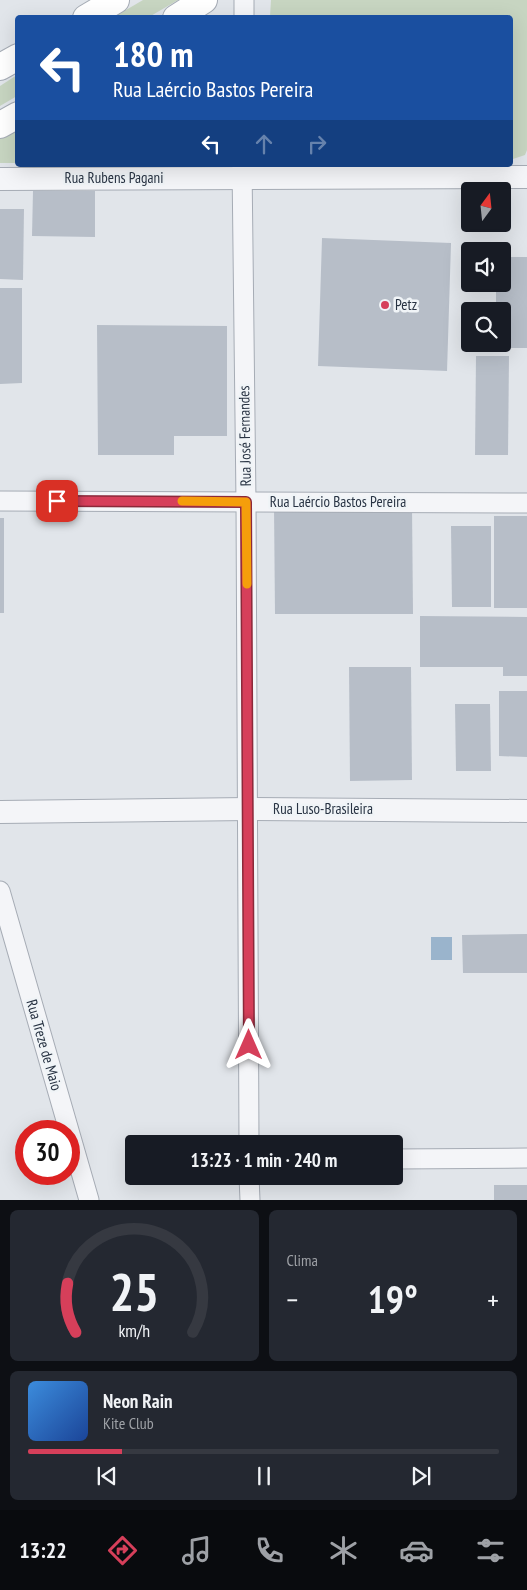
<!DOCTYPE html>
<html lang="pt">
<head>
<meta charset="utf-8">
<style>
	body { margin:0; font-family:"PT Sans Narrow",sans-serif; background:#242831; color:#f1f3f6; height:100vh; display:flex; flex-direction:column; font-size:19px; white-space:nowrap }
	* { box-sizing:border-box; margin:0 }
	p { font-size:16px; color:#9ea1a6 }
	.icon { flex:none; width:28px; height:28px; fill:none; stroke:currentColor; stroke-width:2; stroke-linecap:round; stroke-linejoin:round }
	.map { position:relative; height:1200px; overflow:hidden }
	.drawer { display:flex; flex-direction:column; gap:10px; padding:10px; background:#0d0f14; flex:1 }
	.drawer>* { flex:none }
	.guide { position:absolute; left:15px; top:15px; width:498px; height:152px; border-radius:5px; box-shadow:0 5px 20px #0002; background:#1a4fa0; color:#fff; overflow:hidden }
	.needle { width:32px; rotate:15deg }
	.fabs { position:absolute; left:461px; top:182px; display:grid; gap:10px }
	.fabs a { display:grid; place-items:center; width:50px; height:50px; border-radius:5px; background:#171b24; box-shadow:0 5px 20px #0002; font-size:25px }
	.speed { position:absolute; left:15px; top:1120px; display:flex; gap:10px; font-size:25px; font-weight:700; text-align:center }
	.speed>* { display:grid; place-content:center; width:65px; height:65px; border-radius:50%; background:#171b24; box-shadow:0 5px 20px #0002; line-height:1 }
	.speed .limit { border:8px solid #d22; background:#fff; color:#111 }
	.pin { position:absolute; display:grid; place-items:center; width:42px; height:42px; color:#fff; margin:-21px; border-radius:10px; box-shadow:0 2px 8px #0006 }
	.me { position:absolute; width:55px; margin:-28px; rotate:0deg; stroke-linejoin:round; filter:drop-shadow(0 0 4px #0008) }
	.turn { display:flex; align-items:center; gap:18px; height:105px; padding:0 15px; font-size:22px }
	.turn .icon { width:65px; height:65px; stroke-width:2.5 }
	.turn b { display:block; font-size:35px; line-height:42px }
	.lanes { display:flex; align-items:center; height:48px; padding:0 15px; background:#0003; justify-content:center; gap:25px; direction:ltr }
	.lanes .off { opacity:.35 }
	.big { font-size:38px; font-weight:700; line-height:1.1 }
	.drawer .widget { flex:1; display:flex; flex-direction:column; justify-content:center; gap:8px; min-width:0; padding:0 18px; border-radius:8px; background:#242831 }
	.drawer .dial { align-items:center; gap:0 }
	.dial svg { height:130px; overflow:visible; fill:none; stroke:#363941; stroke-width:7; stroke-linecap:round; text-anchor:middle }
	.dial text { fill:#f1f3f6; stroke:none }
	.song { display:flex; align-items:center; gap:15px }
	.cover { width:60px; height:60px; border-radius:8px; background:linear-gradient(135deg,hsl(210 70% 55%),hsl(220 70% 35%)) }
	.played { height:5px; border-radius:2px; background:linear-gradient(90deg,#d63f5a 20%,#363941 20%) }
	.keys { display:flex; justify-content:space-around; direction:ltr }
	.heat { display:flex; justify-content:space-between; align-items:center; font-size:28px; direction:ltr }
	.drawer .tiles { flex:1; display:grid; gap:10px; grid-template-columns:1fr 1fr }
	.widget:last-child { grid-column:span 2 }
	.trip { position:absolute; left:125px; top:1135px; width:278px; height:50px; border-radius:5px; background:#171b24; box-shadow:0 5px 20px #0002; font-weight:700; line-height:50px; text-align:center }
	.tabs { display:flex; height:80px; justify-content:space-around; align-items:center; background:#090b0e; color:#9ea1a6 }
	.tabs .icon { width:35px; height:35px }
	.tabs .on { color:#d63f5a }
	.tabs b { font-size:22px; color:#f1f3f6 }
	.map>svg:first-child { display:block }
	.green { fill:#c7d5c1 }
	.water { fill:#9ab4cc }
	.building { fill:#b7bec8 }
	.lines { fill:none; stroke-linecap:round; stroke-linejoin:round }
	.minor-casing { stroke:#a6acb5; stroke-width:21 }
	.tertiary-casing { stroke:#a6acb5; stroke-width:24 }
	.secondary-casing { stroke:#a6acb5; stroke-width:28 }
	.minor { stroke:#f4f5f8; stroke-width:19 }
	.tertiary { stroke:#f4f5f8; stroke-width:22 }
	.secondary { stroke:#fff; stroke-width:26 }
	.route-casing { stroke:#8b293a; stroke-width:12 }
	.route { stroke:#d63f5a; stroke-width:9 }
	.slow { stroke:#f59e0b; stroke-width:9 }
	.poi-dot { fill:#d63f5a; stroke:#f0f4f7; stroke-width:2 }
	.labels { text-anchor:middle; stroke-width:5; stroke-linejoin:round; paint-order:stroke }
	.street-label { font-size:15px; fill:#283343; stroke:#f0f4f7 }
	.poi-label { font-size:15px; fill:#283343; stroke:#f0f4f7; text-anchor:start }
</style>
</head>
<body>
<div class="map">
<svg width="527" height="1200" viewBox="0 0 527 1200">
	<rect width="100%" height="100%" fill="#e1e5ea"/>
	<g class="green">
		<polygon points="143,0 178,0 149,17 114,17"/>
		<polygon points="271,0 527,0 527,150 525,155 510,160 510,18 270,17"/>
		<polygon points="17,75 17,96 0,106 0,86"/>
		<polygon points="17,128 17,163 0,163 0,139"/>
	</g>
	<rect class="water" x="431" y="937" width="21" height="23"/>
	<g class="building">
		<polygon points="33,191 95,191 95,237 32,236"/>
		<polygon points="0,209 24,209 23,280 0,279"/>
		<polygon points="322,238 451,243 447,371 318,366"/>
		<polygon points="502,257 527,257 527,348 496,348 496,344 502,344 502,311 496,311 496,284 502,284"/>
		<polygon points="0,288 22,288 22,383 0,384"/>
		<polygon points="97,325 227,326 227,436 174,436 174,455 98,455"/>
		<polygon points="476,356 509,356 508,455 475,455"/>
		<polygon points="274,506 412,506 413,614 275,614"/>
		<rect x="494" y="516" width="33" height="92"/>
		<rect x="0" y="518" width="4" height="95"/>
		<polygon points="451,526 491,526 491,607 452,607"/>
		<polygon points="420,616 527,617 527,676 503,676 503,667 420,667"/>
		<polygon points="349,667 411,667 412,780 350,781"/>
		<polygon points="499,691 527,691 527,757 499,756"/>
		<polygon points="455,704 490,704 491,771 456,771"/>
		<polygon points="527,934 527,973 463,973 462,935"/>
		<rect x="494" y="1185" width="33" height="15"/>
	</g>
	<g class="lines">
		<g class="minor-casing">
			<g id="minor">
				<polyline points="244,18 244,0"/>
				<polyline points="242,165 246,502 249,1144"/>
				<polyline points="0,501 527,503"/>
				<polyline points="0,891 89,1200"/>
				<polyline points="394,1159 527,1158"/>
				<polyline points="249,1176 250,1200"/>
			</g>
		</g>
		<g class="tertiary-casing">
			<g id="tertiary">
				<polyline points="0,179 527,177"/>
				<polyline points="0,812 248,809 527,811"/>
			</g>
		</g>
		<g class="secondary-casing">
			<g id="secondary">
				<polyline points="86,18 116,0"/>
				<polyline points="176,18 204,0"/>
				<polyline points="0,67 18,57"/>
				<polyline points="0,125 18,115"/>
			</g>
		</g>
		<use href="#minor" class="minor"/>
		<use href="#tertiary" class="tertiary"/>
		<use href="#secondary" class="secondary"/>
	</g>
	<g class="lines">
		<g class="route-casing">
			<polyline id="route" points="57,501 246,502 249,1045"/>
		</g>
		<use href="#route" class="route"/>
		<polyline class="slow" points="182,501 246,502 247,584"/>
	</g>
	<circle class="poi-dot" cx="385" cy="305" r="5"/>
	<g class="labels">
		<g class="street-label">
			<text x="114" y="183">Rua Rubens Pagani</text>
			<text transform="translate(245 436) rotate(-91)" y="5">Rua José Fernandes</text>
			<text x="338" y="507">Rua Laércio Bastos Pereira</text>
			<text x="323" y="814">Rua Luso-Brasileira</text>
			<text transform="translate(44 1045) rotate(74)" y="5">Rua Treze de Maio</text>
		</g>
		<g class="poi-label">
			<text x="395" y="310">Petz</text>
		</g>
	</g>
</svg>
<div class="fabs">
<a><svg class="needle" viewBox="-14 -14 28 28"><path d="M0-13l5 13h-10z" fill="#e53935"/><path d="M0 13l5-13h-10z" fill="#9ea1a6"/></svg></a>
<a><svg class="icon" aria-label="sound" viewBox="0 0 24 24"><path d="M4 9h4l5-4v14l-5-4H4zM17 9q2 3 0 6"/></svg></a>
<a><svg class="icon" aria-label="search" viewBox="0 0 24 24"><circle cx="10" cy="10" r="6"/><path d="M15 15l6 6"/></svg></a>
</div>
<div class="speed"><div class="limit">30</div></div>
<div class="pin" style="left:57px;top:501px;background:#d93025"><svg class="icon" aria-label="arrive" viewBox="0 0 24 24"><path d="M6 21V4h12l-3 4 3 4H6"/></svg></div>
<svg class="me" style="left:249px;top:1045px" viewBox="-20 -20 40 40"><path d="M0-17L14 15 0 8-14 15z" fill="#d63f5a" stroke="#fff" stroke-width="4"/></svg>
<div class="trip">13:23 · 1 min · 240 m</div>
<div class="guide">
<div class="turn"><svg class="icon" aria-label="left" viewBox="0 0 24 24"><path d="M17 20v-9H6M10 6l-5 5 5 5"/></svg><div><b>180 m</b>Rua Laércio Bastos Pereira</div></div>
<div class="lanes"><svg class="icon" aria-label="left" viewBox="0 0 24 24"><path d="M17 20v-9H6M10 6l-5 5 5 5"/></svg><svg class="icon off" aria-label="ahead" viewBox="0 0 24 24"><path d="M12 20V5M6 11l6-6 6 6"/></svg><svg class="icon off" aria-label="right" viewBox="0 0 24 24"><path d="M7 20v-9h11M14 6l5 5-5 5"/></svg></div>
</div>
</div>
<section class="drawer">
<div class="tiles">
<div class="widget dial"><svg viewBox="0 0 100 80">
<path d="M14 69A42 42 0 1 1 86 69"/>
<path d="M14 69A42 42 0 0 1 9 39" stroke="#d63f5a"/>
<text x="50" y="56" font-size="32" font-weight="700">25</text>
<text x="50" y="72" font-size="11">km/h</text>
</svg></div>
<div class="widget"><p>Clima</p>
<div class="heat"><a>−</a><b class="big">19°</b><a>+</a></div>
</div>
<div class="widget">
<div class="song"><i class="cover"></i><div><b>Neon Rain</b><p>Kite Club</p></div></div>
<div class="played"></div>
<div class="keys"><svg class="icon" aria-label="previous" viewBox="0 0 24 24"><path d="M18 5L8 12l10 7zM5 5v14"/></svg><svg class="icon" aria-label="pause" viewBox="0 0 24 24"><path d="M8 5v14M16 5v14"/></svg><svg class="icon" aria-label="next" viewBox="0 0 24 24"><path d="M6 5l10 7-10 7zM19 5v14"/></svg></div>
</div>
</div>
</section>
<nav class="tabs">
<b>13:22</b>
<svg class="icon on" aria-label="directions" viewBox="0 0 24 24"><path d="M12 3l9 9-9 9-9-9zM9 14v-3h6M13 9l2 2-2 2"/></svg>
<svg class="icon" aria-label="music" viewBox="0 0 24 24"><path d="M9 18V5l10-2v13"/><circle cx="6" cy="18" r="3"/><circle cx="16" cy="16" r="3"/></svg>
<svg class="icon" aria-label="phone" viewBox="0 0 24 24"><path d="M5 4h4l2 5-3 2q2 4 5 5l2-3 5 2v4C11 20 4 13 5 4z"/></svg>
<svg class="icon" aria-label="climate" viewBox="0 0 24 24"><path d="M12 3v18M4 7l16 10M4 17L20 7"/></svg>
<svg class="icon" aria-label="car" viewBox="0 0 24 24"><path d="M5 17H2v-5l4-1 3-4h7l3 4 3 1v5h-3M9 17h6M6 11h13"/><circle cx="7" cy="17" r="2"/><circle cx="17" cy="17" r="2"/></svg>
<svg class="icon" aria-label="filters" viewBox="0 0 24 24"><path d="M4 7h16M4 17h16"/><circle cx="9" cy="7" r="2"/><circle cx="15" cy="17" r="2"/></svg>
</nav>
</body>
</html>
